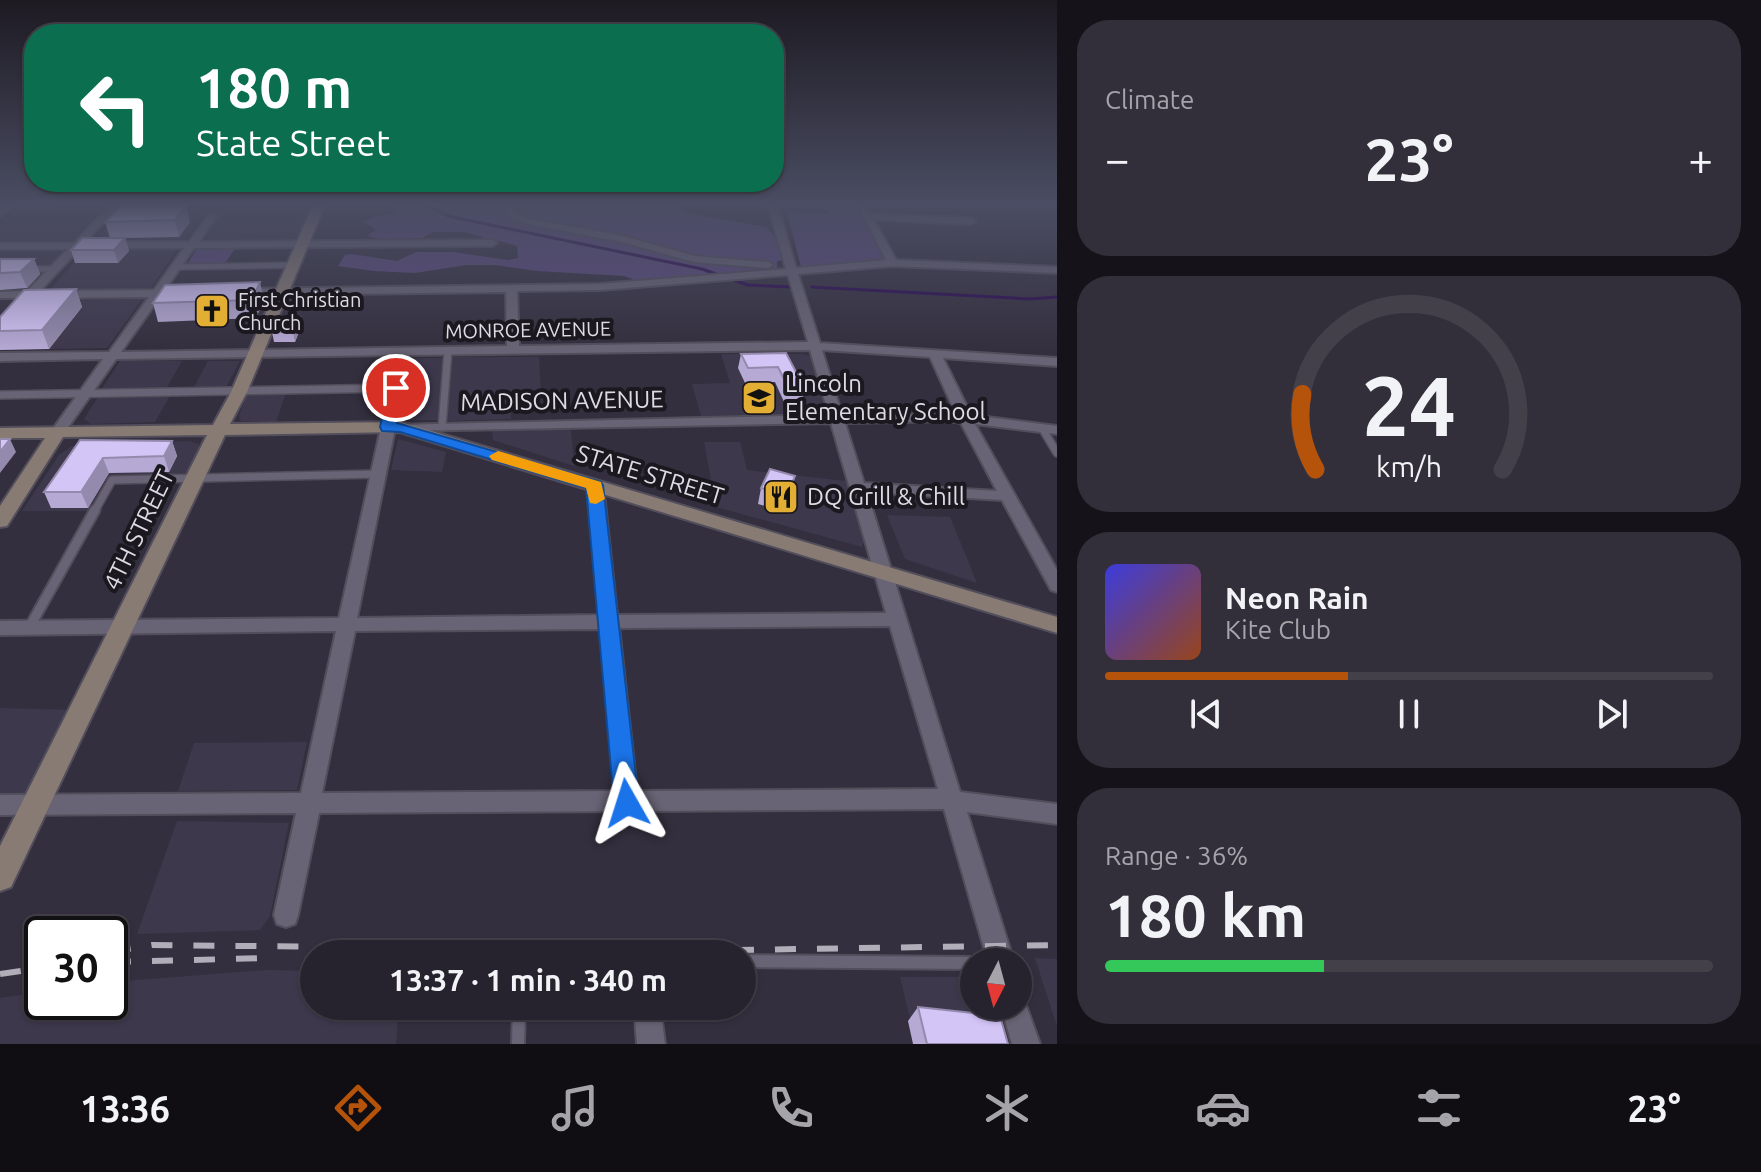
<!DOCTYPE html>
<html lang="en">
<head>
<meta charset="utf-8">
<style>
	body { margin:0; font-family:Ubuntu,sans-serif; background:#332f3a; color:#f1f3f6; height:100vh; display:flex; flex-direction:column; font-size:30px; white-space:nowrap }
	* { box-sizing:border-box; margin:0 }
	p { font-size:26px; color:#a4a4aa }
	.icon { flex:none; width:44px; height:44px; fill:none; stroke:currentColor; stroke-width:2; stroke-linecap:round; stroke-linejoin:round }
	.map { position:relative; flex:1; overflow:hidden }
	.side { display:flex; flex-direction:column; gap:20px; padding:20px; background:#151319; width:704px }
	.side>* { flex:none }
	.top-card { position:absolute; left:24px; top:24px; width:760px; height:168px; border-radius:32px; box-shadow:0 2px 6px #0004,0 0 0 2px #43404a; background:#0b6e4f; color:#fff; overflow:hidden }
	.needle { width:52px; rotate:186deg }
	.controls { position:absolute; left:960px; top:948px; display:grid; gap:16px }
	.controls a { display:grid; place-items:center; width:72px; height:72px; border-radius:50%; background:#27232e; box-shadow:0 2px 6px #0004,0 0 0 2px #43404a; font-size:40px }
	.speed { position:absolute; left:24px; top:916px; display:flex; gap:16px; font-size:40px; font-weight:700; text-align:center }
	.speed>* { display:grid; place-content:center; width:104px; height:104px; border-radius:50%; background:#27232e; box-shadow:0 2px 6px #0004,0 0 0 2px #43404a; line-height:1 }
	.speed .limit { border:4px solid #111; border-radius:12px; background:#fff; color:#111 }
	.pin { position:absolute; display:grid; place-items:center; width:68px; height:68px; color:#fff; margin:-34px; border:4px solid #fff; border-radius:50%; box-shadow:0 2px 8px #0007 }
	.me { position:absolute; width:88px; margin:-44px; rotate:354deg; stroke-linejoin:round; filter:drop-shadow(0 0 6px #0008) }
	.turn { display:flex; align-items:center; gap:28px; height:168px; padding:0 40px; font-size:36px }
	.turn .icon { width:104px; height:104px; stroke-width:2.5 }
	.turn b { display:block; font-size:56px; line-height:68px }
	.big { font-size:60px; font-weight:700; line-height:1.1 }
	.side .card { flex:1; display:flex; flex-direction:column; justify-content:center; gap:12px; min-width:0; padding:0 28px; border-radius:32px; background:#332f3a }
	.side .dial { align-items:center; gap:0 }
	.dial svg { height:208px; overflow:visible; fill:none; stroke:#43404a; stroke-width:7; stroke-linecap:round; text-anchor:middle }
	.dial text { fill:#f1f3f6; stroke:none }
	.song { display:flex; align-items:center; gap:24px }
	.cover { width:96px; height:96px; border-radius:12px; background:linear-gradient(135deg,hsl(240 70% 55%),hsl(20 70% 35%)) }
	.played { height:8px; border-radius:4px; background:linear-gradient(90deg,#b45309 40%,#43404a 40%) }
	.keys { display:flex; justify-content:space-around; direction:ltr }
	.heat { display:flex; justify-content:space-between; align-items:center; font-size:44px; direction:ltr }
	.charge { height:12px; border-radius:6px; background:linear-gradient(90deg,#34c759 36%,#43404a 0) }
	.trip { position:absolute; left:300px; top:940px; width:456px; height:80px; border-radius:40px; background:#27232e; box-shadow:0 2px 6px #0004,0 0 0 2px #43404a; font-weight:700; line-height:80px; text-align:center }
	.menu { display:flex; height:128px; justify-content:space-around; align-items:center; background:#100e12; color:#a4a4aa }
	.menu .icon { width:56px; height:56px }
	.menu .active { color:#b45309 }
	.menu b { font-size:36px; color:#f1f3f6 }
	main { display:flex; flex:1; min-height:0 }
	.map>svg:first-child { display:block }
	.built { fill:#3e384c }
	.green { fill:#5c497f }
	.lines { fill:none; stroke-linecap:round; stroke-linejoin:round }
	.stream { stroke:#2b0950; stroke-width:3 }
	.lane-far3-casing { stroke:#524e5b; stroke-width:8 }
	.lane-far2-casing { stroke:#524e5b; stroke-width:10 }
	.lane-far1-casing { stroke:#524e5b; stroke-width:13 }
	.lane-casing { stroke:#524e5b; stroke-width:16 }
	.street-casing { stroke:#524e5b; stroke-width:4 }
	.secondary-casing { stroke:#524e5b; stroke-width:4 }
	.lane-far3 { stroke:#696475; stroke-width:5 }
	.lane-far2 { stroke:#696475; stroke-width:7 }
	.lane-far1 { stroke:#696475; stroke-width:9 }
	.lane { stroke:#696475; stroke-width:12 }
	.street { fill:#696475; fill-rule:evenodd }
	.secondary { fill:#887b74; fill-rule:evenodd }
	.rail { stroke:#b1aeb9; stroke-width:6; stroke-dasharray:21 21; stroke-linecap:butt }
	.wall { fill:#b6a9d4 }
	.shaded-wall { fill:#948aad }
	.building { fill:#d4c5f7; stroke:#948aad; stroke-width:2 }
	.route { fill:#1a73e8; stroke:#114b97; stroke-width:2 }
	.slow { fill:#f59e0b }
	.labels { text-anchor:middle; stroke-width:8; stroke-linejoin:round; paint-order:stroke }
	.far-poi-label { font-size:20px; fill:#dedbe5; stroke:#1b181f; text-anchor:start }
	.far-street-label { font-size:20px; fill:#dedbe5; stroke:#1b181f }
	.poi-label { font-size:24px; fill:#dedbe5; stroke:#1b181f; text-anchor:start }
	.street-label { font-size:24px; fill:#dedbe5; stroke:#1b181f }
</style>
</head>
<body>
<main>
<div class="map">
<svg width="1057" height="1044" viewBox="0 0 1057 1044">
	<rect width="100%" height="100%" fill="#342f3e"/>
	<g class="built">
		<polygon points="20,205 105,205 71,243 0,244 0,224"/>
		<polygon points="312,205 297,240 204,241 219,216 203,216 184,241 94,242 125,206"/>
		<polygon points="327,205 393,205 395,207 394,213 322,214"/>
		<polygon points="178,248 151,288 51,289 86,249"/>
		<polygon points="66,249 49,267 0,268 0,250"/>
		<polygon points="142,299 107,348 0,350 42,301"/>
		<polygon points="721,354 804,354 814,357 826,413 701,416 692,384 730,383"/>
		<polygon points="451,357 539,357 541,390 511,392 511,419 447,421"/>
		<polygon points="413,358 443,358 438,420 400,420"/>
		<polygon points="120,361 182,361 166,389 101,390"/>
		<polygon points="208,361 240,361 225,389 193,389"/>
		<polygon points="286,393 276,422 241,421 239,416 247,394"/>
		<polygon points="100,394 171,394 155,422 91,424 84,419"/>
		<polygon points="492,430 571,430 574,466 493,440"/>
		<polygon points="398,439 446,452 442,472 391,470"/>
		<polygon points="189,441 199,444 200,450 186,476 110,476 89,511 22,511 59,455 72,446"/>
		<polygon points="704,442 740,442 747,470 846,481 866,537 862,547 716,507"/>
		<polygon points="887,515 950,517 977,583 905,559"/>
		<polygon points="0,708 71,710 27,796 0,796"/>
		<polygon points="307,742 297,790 178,791 194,743"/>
		<polygon points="177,821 289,823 270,916 260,930 137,934"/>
		<polygon points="1035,958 1057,959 1057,1026 1051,1008"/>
		<polygon points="267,970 314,971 314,1006 399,1006 396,1044 0,1044 0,998 42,992 42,1002 110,1002 110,982"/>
		<polygon points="900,977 974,977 974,1006 997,1006 1009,1044 916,1044"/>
	</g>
	<g class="green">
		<polygon points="394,205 681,205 687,213 767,227 778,241 783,260 777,261 777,268 763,271 651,279 644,283 624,276 537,271 495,265 466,265 415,273 374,271 338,266 345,255 351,254 397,261 416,252 453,252 508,260 518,258 517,246 499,241 482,240 482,237 464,232 433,232 422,238 380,239 367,236 376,230 363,222 377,216 394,214"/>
		<polygon points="826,205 857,206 884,260 801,267 787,212 829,214"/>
		<polygon points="236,247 224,265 187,265 197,248"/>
	</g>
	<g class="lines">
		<g class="stream">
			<polyline points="427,205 448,216 702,269 748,285 790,287"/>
			<polyline points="812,287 1030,299 1057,297"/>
		</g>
		<g class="lane-far3-casing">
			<g id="lane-far3">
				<polyline points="176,267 293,265"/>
				<polyline points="28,269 55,269"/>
			</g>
		</g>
		<g class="lane-far2-casing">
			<g id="lane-far2">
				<polyline points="0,395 396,388"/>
				<polyline points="442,427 448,351"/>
				<polyline points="1042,428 1057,453"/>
				<polyline points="94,512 112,480 378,474"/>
			</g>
		</g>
		<g class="lane-far1-casing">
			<polyline id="lane-far1" points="29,628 95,510"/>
		</g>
		<g class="lane-casing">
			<g id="lane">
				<polyline points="742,961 974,963"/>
				<polyline points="518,1044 519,1006"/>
			</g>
		</g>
		<g class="street-casing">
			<g id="street">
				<polygon points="6,205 16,205 0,217 0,209"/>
				<path d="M110,205h10l-35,37h104l20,-28 3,-1 5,3 -18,26 293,-2 5,3 -5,3 -298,2 -29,42 20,1v4l-25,2 -39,55 386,-6 -1,-54 -262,3 -5,-3 5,-3 356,-5 186,-15 -18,-64h9l19,63 90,-8 -28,-55h8l5,9 100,4 5,3 -5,3 -97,-4 22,40 161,7v6l-165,-7 -94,8 22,69 237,15v8l-114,-8 28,57 86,11v8l-82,-10 82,146v22l-6,-2 -49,-90 -135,-8 93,300 97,12v20l-90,-12 47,150h-26l-44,-153 -625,4 -21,102 -3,9 -9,3 -9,-3 -3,-9 22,-102 -296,2v-20l301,-2 35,-162 -336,4v-14l339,-3 58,-263 -281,4 -54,77h-10l-2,-3 53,-74 -103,2v-8l109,-1 40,-55 -115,1 -30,31 -4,2v-11l21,-22h-21v-6l27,-1 41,-42h-68v-6h74zM80,248h104l-30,42 -114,1zM788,275l20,67 -289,4 -2,-55 83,-1zM810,350l19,65 -434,10 14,-70zM822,350l108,7 26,57 -114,1zM949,421l12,2 36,68 -133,-8 -19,-60zM831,423l55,190 -269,2 -14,-130 -8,-5 -8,5 12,130 -242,3 38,-190 6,3zM890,626l48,163 -301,2 -18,-163zM600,629l15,162 -293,2 33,-162z"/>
				<polygon points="503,205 512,205 514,212 530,219 623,236 695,256 768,262 773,265 768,268 694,262 622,242 528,224 507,216"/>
				<polygon points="1018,994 1023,997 1040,1044 1012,1044 1001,1006 1018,1006"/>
				<polygon points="634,1006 660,1006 665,1044 637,1044"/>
			</g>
		</g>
		<g class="secondary-casing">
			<polygon id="secondary" points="313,205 325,205 247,392 230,424 401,422 1057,617 1057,633 400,432 225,435 11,887 0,891 0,846 207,435 63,437 7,526 0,527 0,506 45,438 0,438 0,428 213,425 231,392"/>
		</g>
		<use href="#lane-far3" class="lane-far3"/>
		<use href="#lane-far2" class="lane-far2"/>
		<use href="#lane-far1" class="lane-far1"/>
		<use href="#lane" class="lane"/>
		<use href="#street" class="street"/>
		<use href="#secondary" class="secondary"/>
		<g class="rail">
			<polyline points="110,952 152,945 340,947 413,954"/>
			<polyline points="481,954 1057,945"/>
			<polyline points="110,962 270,958"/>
			<polyline points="0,974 42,968"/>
		</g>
	</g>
	<g class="wall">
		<polygon points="122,205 190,222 179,237 125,238 129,251 118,263 75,263 71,250 110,238 105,222"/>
		<polygon points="0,259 34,259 40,274 27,288 0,290"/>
		<polygon points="76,289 82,307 49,349 0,350 0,317"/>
		<polygon points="264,299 256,318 158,322 153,303"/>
		<polygon points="300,317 301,327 295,342 274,342 272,332"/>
		<polygon points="786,353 805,389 801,404 785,404 775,382 745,383 738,368 741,354"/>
		<polygon points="80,440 172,441 177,456 169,472 109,473 88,508 51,508 44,492"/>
		<polygon points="795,476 791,492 783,511 758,504 761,488"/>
		<polygon points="918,1007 1008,1044 913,1044 908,1021"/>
	</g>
	<g class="shaded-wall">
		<polygon points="186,205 190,222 179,237 175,220"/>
		<polygon points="125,238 129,251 118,263 114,250"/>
		<polygon points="34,259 40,274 27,288 20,272"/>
		<polygon points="260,282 264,299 256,318 252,300"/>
		<polygon points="76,289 82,307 49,349 42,330"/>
		<polygon points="300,317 301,327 295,342 293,332"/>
		<polygon points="10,439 16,452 0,473 0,452"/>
		<polygon points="172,441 177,456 169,472 164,456"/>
		<polygon points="103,458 109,473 88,508 81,492"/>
		<polygon points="795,476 791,492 783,511 787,495"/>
	</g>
	<g class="building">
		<polygon points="122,205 186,205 175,220 105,222"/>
		<polygon points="82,238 125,238 114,250 71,250"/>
		<polygon points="0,259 34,259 20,272 0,273"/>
		<polygon points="260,282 252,300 153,303 165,285"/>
		<polygon points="76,289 42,330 0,331 0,317 24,290"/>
		<polygon points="279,317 300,317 293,332 272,332"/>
		<polygon points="786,353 805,389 789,389 778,367 748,368 741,354"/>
		<polygon points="0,439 10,439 0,452"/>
		<polygon points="80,440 172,441 164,456 103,458 81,492 44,492"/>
		<polygon points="770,469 795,476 787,495 761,488"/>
		<polygon points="918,1007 1000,1016 1008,1044 927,1044"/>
	</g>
	<linearGradient id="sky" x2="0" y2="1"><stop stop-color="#1d1a22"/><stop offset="0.58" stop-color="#4a4d63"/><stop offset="1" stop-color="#4a4d63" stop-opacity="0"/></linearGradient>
	<rect width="1057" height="351" fill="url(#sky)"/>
	<polygon class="route" points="396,384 404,388 397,423 601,482 603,485 639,803 636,811 627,814 618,811 614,803 586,488 400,432 382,431 380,427 389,388"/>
	<polygon class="slow" points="498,451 601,482 605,499 596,504 590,503 586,488 492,460 489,456"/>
	<defs>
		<g id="church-square" transform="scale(1.8)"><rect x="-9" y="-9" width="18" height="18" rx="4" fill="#e3ae34" stroke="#1b181f"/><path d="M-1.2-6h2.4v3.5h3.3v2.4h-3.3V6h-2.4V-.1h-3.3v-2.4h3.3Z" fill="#111"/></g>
		<g id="school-square" transform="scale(1.8)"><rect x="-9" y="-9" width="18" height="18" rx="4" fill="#e3ae34" stroke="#1b181f"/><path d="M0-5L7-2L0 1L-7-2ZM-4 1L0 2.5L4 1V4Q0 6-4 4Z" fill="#111"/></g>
		<g id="restaurant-square" transform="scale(1.8)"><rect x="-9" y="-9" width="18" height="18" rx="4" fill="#e3ae34" stroke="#1b181f"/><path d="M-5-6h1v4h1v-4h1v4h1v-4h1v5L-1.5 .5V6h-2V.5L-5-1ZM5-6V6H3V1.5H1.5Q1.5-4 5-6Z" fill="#111"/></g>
	</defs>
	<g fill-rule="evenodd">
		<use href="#church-square" x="212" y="311"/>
		<use href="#school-square" x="759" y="398"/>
		<use href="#restaurant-square" x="781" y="497"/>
	</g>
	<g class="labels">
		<g class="far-poi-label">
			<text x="238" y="307">First Christian<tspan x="238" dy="23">Church</tspan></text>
		</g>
		<g class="far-street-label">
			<text transform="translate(528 330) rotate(-1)" y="7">MONROE AVENUE</text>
		</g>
		<g class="poi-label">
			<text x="785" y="392">Lincoln<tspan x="785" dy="28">Elementary School</tspan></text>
			<text x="807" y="505">DQ Grill &amp; Chill</text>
		</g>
		<g class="street-label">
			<text transform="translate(562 401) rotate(-1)" y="8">MADISON AVENUE</text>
			<text transform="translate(650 475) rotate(17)" y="8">STATE STREET</text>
			<text transform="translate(139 530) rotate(-64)" y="8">4TH STREET</text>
		</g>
	</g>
</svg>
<div class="controls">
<a><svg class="needle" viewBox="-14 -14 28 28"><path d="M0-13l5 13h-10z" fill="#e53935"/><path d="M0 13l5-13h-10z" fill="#a4a4aa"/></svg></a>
</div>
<div class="speed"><div class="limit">30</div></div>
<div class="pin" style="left:396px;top:388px;background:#d93025"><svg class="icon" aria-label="arrive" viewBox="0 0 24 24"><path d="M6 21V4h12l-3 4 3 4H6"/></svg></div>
<svg class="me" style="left:627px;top:803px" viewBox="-20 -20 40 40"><path d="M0-17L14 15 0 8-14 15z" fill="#1a73e8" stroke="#fff" stroke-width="4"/></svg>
<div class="trip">13:37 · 1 min · 340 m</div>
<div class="top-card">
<div class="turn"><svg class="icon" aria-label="left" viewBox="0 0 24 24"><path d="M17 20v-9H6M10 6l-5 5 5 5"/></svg><div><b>180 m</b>State Street</div></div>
</div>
</div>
<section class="side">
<div class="card"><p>Climate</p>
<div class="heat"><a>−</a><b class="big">23°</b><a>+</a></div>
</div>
<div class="card dial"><svg viewBox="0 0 100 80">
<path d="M14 69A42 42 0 1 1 86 69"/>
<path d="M14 69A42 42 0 0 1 9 40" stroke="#b45309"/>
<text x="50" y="56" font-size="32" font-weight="700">24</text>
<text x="50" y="72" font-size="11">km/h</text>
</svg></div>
<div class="card">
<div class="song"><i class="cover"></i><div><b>Neon Rain</b><p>Kite Club</p></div></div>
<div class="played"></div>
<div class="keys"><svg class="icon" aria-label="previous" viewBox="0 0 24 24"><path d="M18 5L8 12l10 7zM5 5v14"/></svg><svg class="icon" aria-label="pause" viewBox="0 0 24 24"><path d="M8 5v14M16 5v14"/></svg><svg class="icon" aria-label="next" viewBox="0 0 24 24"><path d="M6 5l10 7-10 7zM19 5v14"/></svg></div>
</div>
<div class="card"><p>Range · 36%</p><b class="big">180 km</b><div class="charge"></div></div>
</section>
</main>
<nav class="menu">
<b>13:36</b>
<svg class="icon active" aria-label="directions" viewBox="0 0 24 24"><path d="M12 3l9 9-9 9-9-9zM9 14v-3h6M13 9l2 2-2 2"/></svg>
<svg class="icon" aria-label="music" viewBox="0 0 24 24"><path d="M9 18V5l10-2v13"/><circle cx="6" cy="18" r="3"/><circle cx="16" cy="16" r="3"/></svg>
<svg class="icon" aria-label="phone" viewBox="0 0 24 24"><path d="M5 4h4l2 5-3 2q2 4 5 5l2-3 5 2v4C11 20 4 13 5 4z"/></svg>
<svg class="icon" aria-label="climate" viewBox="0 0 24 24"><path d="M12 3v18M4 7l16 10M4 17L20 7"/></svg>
<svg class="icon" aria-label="car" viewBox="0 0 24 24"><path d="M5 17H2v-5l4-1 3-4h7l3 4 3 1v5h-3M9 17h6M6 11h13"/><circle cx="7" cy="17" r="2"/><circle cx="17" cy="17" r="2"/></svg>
<svg class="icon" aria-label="filters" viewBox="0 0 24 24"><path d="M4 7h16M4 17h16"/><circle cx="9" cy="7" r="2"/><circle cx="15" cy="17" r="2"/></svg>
<b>23°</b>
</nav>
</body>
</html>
